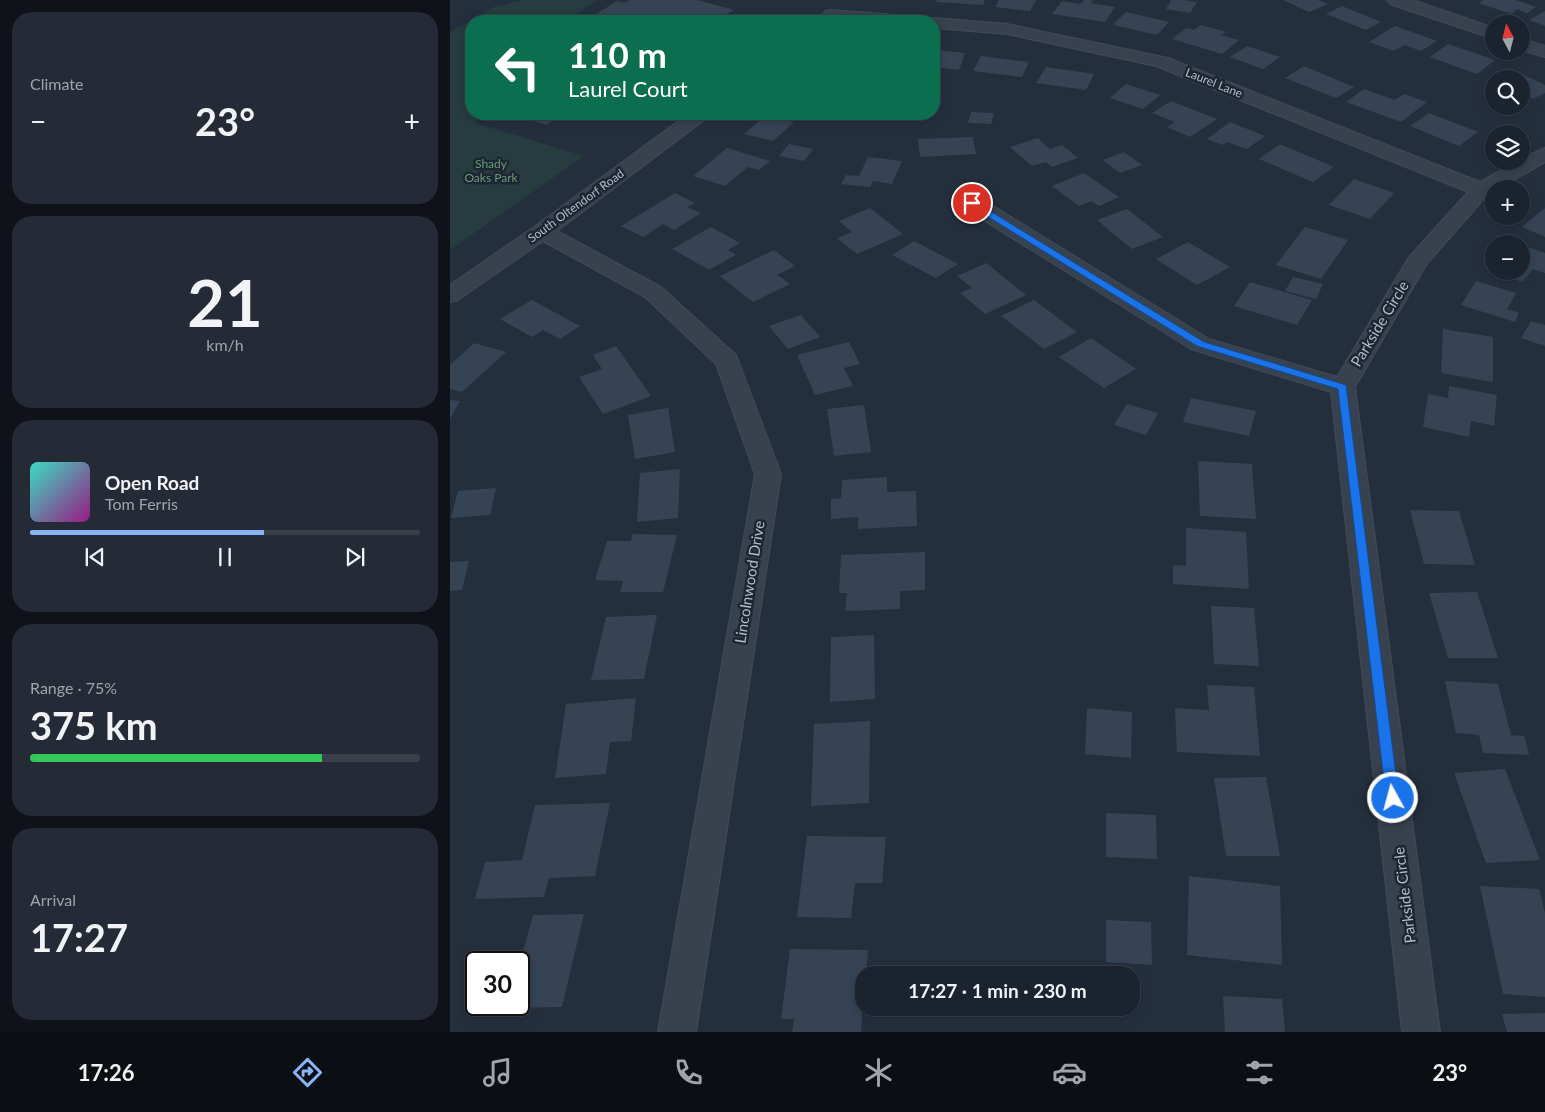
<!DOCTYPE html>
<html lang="en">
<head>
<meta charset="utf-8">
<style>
	body { margin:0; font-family:Lato,sans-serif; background:#242b36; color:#f1f3f6; height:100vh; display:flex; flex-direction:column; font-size:19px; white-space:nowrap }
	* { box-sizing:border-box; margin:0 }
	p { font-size:16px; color:#a0a4aa }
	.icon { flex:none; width:28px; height:28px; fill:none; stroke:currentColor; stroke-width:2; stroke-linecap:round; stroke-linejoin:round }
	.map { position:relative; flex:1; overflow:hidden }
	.panel { display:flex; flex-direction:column; gap:12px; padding:12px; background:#0f1319; width:450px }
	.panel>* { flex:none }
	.banner { position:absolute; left:15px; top:15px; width:475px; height:105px; border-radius:20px; box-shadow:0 2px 8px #0003,0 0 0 1px #39404a; background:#0b6e4f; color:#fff; overflow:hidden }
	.needle { width:32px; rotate:353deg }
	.tools { position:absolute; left:1035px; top:15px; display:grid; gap:10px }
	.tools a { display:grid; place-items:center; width:45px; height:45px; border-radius:50%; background:#1b232e; box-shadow:0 2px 8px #0003,0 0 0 1px #39404a; font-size:25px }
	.speed { position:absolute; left:15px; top:951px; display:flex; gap:10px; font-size:25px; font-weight:700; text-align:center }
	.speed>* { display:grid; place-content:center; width:65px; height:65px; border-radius:50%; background:#1b232e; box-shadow:0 2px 8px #0003,0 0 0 1px #39404a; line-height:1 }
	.speed .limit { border:2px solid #111; border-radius:8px; background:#fff; color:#111 }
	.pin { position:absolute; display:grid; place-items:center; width:42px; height:42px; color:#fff; margin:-21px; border:2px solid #fff; border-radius:50%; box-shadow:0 1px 5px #0007 }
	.me { position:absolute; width:55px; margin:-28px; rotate:353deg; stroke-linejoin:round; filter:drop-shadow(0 0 4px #0008) }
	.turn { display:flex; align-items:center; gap:18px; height:105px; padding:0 20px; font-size:22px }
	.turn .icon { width:65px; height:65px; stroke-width:2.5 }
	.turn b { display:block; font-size:35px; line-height:42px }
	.big { font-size:38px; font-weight:700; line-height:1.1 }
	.panel .tile { flex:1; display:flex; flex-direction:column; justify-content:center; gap:8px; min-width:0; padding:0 18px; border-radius:20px; background:#242b36 }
	.panel .dial { align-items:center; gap:0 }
	.dial b { font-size:65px; line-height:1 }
	.song { display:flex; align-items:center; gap:15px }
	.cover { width:60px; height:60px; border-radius:8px; background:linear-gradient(135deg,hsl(170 70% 55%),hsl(310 70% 35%)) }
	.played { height:5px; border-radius:2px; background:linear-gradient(90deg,#8ab4f8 60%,#39404a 60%) }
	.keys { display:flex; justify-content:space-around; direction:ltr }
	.heat { display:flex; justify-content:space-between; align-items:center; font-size:28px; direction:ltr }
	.charge { height:8px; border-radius:4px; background:linear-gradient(90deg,#34c759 75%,#39404a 0) }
	.trip { position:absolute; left:405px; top:966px; width:285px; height:50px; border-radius:20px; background:#1b232e; box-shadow:0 2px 8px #0003,0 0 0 1px #39404a; font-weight:700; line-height:50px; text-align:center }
	.tab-bar { display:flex; height:80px; justify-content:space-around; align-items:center; background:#0b0e12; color:#a0a4aa }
	.tab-bar .icon { width:35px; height:35px }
	.tab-bar .selected { color:#8ab4f8 }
	.tab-bar b { font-size:22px; color:#f1f3f6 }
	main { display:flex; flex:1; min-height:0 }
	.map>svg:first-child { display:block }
	.green { fill:#263c3f }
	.building { fill:#364354 }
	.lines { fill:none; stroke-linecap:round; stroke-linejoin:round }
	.minor-casing { stroke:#414a57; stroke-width:2 }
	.minor { fill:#38414e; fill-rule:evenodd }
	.route { fill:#1a73e8; stroke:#114b97 }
	.labels { text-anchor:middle; stroke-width:5; stroke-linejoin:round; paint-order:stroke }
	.far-street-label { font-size:12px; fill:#b4bcc9; stroke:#1d2633 }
	.far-park-label { font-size:12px; fill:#6b9a76; stroke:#1d2633 }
	.street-label { font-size:15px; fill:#b4bcc9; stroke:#1d2633 }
</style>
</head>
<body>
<main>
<section class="panel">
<div class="tile"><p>Climate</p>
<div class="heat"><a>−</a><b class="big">23°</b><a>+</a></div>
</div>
<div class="tile dial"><b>21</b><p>km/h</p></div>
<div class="tile">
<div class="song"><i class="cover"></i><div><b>Open Road</b><p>Tom Ferris</p></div></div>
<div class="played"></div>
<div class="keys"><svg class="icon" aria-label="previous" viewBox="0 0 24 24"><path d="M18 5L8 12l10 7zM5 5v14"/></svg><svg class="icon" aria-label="pause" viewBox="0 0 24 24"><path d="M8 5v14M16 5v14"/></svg><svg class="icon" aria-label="next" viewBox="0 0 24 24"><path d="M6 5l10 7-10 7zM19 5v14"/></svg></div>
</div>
<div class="tile"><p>Range · 75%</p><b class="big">375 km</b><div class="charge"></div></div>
<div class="tile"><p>Arrival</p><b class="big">17:27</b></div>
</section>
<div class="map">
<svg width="1095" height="1032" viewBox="0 0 1095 1032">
	<rect width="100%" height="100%" fill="#242f3e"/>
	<polygon class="green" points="73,0 148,0 115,21 21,21 21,114 28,114 26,123 134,156 0,250 0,32 44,7"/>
	<g class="building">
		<polygon points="180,0 247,0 284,10 267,21 135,21 167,1 175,3"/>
		<polygon points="487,0 535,0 533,5 486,2"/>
		<polygon points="549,0 586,0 580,11 545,7"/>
		<polygon points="634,0 643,0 641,3 665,7 655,22 602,14 612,1 631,4"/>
		<polygon points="721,0 733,0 747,2 740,13 716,9"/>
		<polygon points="833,0 868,0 878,4 859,12"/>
		<polygon points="1033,0 1066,0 1086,7 1077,13 1067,9 1061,14 1029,3"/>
		<polygon points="892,6 931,22 916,30 876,14"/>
		<polygon points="1095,11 1095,26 1079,20"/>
		<polygon points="676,12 719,22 707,35 663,25"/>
		<polygon points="751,25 776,32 771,35 789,40 772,54 722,39 736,28 744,30"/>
		<polygon points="945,26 987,41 971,51 954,45 944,51 919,42"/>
		<polygon points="998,44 1045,60 1027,74 980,57"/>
		<polygon points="797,46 830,57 813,69 780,57"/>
		<polygon points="484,50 515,53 509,70 484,67"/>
		<polygon points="531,56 579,62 572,77 523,71"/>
		<polygon points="854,66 904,87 886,98 835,78"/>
		<polygon points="596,67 644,74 636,90 586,83"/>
		<polygon points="1061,69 1095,85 1095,93 1083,99 1071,93 1071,79 1039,79"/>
		<polygon points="676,84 710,95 693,109 660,98"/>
		<polygon points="914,89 945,100 954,94 977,102 951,122 896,102"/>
		<polygon points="721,101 767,119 740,137 717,127 725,122 702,113"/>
		<polygon points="1044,103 1044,106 1071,106 1071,103 1075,105 1059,114 1040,106"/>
		<polygon points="521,112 544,113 541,124 518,123"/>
		<polygon points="979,113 1028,132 1009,146 960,126"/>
		<polygon points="76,114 112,114 96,125 72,117"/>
		<polygon points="316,115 344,122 323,141 294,134"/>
		<polygon points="780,122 815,136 797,149 777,142 772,145 757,139"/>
		<polygon points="523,137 526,154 470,157 468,139"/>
		<polygon points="588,138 600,149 612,145 628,158 602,167 596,162 582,166 560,147"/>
		<polygon points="339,144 363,149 354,161 329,156"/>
		<polygon points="830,144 884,167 863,182 809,159"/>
		<polygon points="277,148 320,161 309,170 298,167 275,186 243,176"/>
		<polygon points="674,152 692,165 670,173 653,160"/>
		<polygon points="418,157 452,161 442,184 423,181 420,187 391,184 396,175 409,176"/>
		<polygon points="634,173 669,197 649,206 641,201 629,206 602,186"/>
		<polygon points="904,179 944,193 920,219 879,205"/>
		<polygon points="225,193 245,203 237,207 251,213 224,230 213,224 193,237 171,226"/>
		<polygon points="420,208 453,234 407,254 387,238 402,232 389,221"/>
		<polygon points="1095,208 1095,237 1072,227"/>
		<polygon points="677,209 713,237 682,249 647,220"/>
		<polygon points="261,227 290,243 278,250 286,255 259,270 222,249"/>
		<polygon points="855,227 898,240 871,279 826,265"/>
		<polygon points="464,241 508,264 486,278 442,255"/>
		<polygon points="738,242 780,267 747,285 706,259"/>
		<polygon points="1071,245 1095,253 1095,273 1083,269 1072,282 1035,269 1044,257 1044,271 1071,271"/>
		<polygon points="324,250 345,266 327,275 340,284 303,302 270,276"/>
		<polygon points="536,263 576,295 535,314 510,293 522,288 507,276"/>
		<polygon points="843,277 873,284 866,299 835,291"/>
		<polygon points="1026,281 1066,293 1057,309 1069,313 1065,322 1011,305"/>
		<polygon points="800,282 862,300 847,325 784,306"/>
		<polygon points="82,300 130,326 110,339 93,330 82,337 50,319"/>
		<polygon points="584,300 627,332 594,349 551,316"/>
		<polygon points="351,315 370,337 338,349 319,326"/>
		<polygon points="1081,321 1095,325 1095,346 1071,338"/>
		<polygon points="993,329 1043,337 1043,382 991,373"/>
		<polygon points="641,338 686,369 654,388 609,357"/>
		<polygon points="399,342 410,364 394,368 403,386 365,395 347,355"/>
		<polygon points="24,343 56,352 12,392 0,389 0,365"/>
		<polygon points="166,346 201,396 153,414 129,377 152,369 143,355"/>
		<polygon points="999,386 1047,395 1044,426 1021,421 1019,437 973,427 978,394 998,398"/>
		<polygon points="741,398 806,411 799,436 733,422"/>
		<polygon points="0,400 10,401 0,419"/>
		<polygon points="677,404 708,413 696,435 664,425"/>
		<polygon points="414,405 421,452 384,456 377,409"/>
		<polygon points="218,408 225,452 185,459 178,415"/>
		<polygon points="748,461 802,464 806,519 750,516"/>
		<polygon points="230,469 228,518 187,522 190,473"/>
		<polygon points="437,477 437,492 466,491 467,526 408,529 408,517 381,519 381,499 391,498 392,480"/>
		<polygon points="46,488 40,515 1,518 8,491"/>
		<polygon points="960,510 1009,511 1025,565 974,564"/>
		<polygon points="736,528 796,532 799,589 723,584 723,565 736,566"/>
		<polygon points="182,534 227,535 213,592 170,592 173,581 145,580 157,541 181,541"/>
		<polygon points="475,552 475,590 450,591 450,609 395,611 397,593 389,593 391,555"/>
		<polygon points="19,561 12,590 0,591 0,562"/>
		<polygon points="1027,592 1048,658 998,658 979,593"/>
		<polygon points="761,606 804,608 809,666 764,664"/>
		<polygon points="207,615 194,679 141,680 156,617"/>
		<polygon points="424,635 425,699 380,702 381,637"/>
		<polygon points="995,681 1048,684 1061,735 1074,736 1079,755 1033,753 1029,735 1006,733"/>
		<polygon points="757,685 804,687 810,756 727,752 725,708 759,710"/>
		<polygon points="186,698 181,741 160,742 156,774 105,778 116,704"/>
		<polygon points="637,708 682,712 681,758 635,754"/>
		<polygon points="420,721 419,803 361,806 364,724"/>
		<polygon points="1055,769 1090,860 1036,863 1004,773"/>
		<polygon points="816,777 830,856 776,856 764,778"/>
		<polygon points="160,803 145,876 99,878 94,897 25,899 35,862 72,860 85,805"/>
		<polygon points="656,813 706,815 707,859 656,857"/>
		<polygon points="357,836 436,837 432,883 405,883 401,918 347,917"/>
		<polygon points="739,876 830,886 832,965 737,955"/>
		<polygon points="1030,886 1089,889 1095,913 1095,997 1053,994"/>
		<polygon points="134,914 112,1007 54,1008 54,1005 69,1005 69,962 65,962 68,953 73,952 83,915"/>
		<polygon points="656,920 701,922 702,965 656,962"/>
		<polygon points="340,949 418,950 416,975 414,975 411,1032 342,1032 344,1019 331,1019"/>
		<polygon points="773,996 832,999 835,1032 775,1032"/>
		<polygon points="1095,1013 1095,1032 1057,1032 1052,1014"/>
	</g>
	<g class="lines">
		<g class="minor-casing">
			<g id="minor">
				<polygon points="937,0 963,0 1044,28 1044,39 940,4"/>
				<polygon points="381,10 459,16 465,17 468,21 394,21 375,19 372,15 375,11"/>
				<polygon points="484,18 557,24 718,58 1030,182 1067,161 1071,161 1071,159 1095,148 1095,162 1048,189 1044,189 1044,191 1038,194 976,265 905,387 990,1032 952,1032 881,392 741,349 514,208 511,203 514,198 522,197 530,198 759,339 887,377 959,257 1018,192 706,66 557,34 484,28 484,21 476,21"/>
				<polygon points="1071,39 1095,46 1095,57 1071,50"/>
				<polygon points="238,114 260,114 257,118 107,231 211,287 286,355 331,474 246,1032 208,1032 305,474 266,364 195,297 93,241 8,300 0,302 0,285 84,227"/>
			</g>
		</g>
		<use href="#minor" class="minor"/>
	</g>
	<polygon class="route" points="522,200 754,342 896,385 949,798 947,802 943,803 938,802 936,798 888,389 747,346 519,205 517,203"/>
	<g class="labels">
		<g class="far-street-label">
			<text transform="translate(764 83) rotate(22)" y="4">Laurel Lane</text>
			<text transform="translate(126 206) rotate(-36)" y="4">South Oltendorf Road</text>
		</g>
		<g class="far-park-label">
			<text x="41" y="168">Shady<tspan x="41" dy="14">Oaks Park</tspan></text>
		</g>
		<g class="street-label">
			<text transform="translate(930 324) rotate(-59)" y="5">Parkside Circle</text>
			<text transform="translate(300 582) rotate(-81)" y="5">Lincolnwood Drive</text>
			<text transform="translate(955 895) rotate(-97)" y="5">Parkside Circle</text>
		</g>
	</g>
</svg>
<div class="tools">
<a><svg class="needle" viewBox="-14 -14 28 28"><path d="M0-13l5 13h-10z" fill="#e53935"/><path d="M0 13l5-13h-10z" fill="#a0a4aa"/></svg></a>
<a><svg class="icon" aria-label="search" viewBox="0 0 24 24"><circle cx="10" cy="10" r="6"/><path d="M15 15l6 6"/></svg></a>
<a><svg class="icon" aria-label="layers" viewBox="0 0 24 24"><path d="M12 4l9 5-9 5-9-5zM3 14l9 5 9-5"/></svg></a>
<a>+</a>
<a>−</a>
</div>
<div class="speed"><div class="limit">30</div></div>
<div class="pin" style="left:522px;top:203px;background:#d93025"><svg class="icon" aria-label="arrive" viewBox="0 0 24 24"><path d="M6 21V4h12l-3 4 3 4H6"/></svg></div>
<svg class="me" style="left:943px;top:798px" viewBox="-20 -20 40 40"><circle r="17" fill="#1a73e8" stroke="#fff" stroke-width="3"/><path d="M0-11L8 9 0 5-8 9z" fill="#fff"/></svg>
<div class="trip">17:27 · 1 min · 230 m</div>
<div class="banner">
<div class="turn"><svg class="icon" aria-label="left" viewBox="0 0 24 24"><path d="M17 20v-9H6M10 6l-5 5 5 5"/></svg><div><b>110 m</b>Laurel Court</div></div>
</div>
</div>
</main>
<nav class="tab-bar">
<b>17:26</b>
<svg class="icon selected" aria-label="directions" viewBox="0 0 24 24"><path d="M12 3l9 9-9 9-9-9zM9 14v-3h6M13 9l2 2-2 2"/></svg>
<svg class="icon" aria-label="music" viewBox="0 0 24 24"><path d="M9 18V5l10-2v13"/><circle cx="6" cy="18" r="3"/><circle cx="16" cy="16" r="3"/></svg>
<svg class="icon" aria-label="phone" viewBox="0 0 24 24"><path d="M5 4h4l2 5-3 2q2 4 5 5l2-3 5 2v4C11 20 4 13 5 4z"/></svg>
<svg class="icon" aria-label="climate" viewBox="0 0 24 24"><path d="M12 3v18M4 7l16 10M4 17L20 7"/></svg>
<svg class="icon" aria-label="car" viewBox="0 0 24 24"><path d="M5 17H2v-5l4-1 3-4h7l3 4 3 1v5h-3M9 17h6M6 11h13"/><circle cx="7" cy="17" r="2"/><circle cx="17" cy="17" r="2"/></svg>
<svg class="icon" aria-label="filters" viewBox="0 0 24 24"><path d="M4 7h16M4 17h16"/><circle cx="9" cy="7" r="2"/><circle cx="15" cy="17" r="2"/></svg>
<b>23°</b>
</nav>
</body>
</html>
